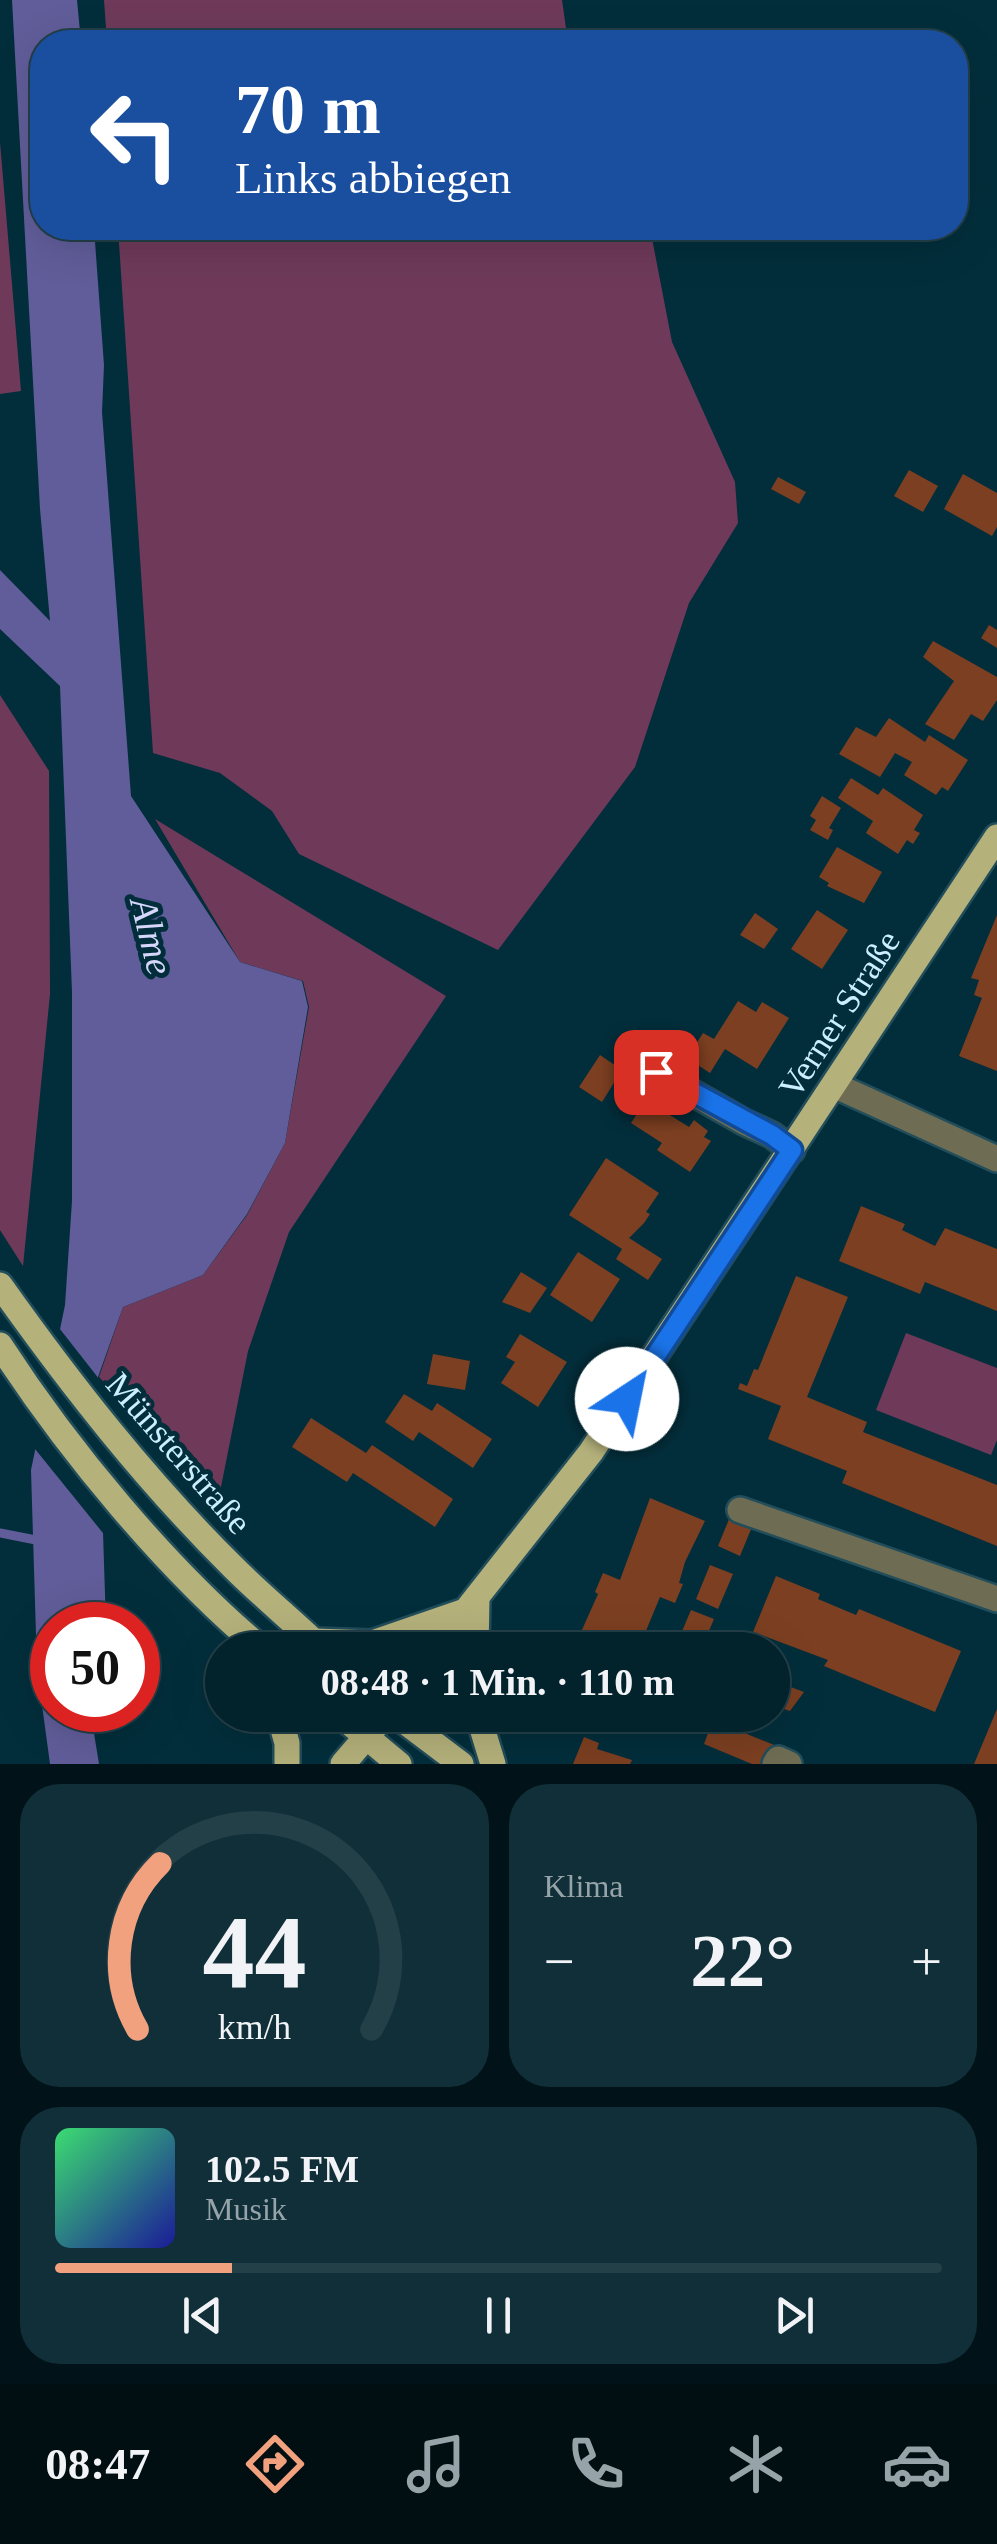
<!DOCTYPE html>
<html lang="de">
<head>
<meta charset="utf-8">
<style>
	body { margin:0; font-family:Georgia,serif; background:#102f38; color:#f1f3f6; height:100vh; display:flex; flex-direction:column; font-size:38px; white-space:nowrap }
	* { box-sizing:border-box; margin:0 }
	p { font-size:32px; color:#96a4a9 }
	.icon { flex:none; width:55px; height:55px; fill:none; stroke:currentColor; stroke-width:2; stroke-linecap:round; stroke-linejoin:round }
	.map { position:relative; height:1764px; overflow:hidden }
	.sheet { display:flex; flex-direction:column; gap:20px; padding:20px; background:#011318; flex:1 }
	.sheet>* { flex:none }
	.hud { position:absolute; left:30px; top:30px; width:938px; height:210px; border-radius:40px; box-shadow:0 10px 40px #0002,0 0 0 2px #233f48; background:#1a4fa0; color:#fff; overflow:hidden }
	.speed { position:absolute; left:30px; top:1602px; display:flex; gap:20px; font-size:50px; font-weight:700; text-align:center }
	.speed>* { display:grid; place-content:center; width:130px; height:130px; border-radius:50%; background:#02222c; box-shadow:0 10px 40px #0002,0 0 0 2px #233f48; line-height:1 }
	.speed .limit { border:15px solid #d22; background:#fff; color:#111 }
	.pin { position:absolute; display:grid; place-items:center; width:85px; height:85px; color:#fff; margin:-42px; border-radius:20px; box-shadow:0 5px 15px #0006 }
	.me { position:absolute; width:110px; margin:-55px; rotate:34deg; stroke-linejoin:round; filter:drop-shadow(0 0 8px #0008) }
	.turn { display:flex; align-items:center; gap:35px; height:210px; padding:0 40px; font-size:45px }
	.turn .icon { width:130px; height:130px; stroke-width:2.5 }
	.turn b { display:block; font-size:70px; line-height:85px }
	.big { font-size:75px; font-weight:600; line-height:1.1 }
	.sheet .card { flex:1; display:flex; flex-direction:column; justify-content:center; gap:15px; min-width:0; padding:0 35px; border-radius:40px; background:#102f38 }
	.sheet .dial { align-items:center; gap:0 }
	.dial svg { height:260px; overflow:visible; fill:none; stroke:#233f48; stroke-width:7; stroke-linecap:round; text-anchor:middle }
	.dial text { fill:#f1f3f6; stroke:none }
	.song { display:flex; align-items:center; gap:30px }
	.cover { width:120px; height:120px; border-radius:15px; background:linear-gradient(135deg,hsl(140 70% 55%),hsl(240 70% 35%)) }
	.played { height:10px; border-radius:5px; background:linear-gradient(90deg,#f1a17d 20%,#233f48 20%) }
	.keys { display:flex; justify-content:space-around; direction:ltr }
	.heat { display:flex; justify-content:space-between; align-items:center; font-size:55px; direction:ltr }
	.sheet .tiles { flex:1; display:grid; gap:20px; grid-template-columns:1fr 1fr }
	.card:last-child { grid-column:span 2 }
	.trip { position:absolute; left:205px; top:1632px; width:585px; height:100px; border-radius:50px; background:#02222c; box-shadow:0 10px 40px #0002,0 0 0 2px #233f48; font-weight:600; line-height:100px; text-align:center }
	.tabs { display:flex; height:160px; justify-content:space-around; align-items:center; background:#010e12; color:#96a4a9 }
	.tabs .icon { width:70px; height:70px }
	.tabs .current { color:#f1a17d }
	.tabs b { font-size:45px; color:#f1f3f6 }
	.map>svg:first-child { display:block }
	.green { fill:#6f3a5a }
	.water { fill:#605d9a }
	.pier { fill:#022e3b }
	.lines { fill:none; stroke-linecap:round; stroke-linejoin:round }
	.stream { stroke:#605d9a; stroke-width:9 }
	.building { fill:#7c3f21 }
	.minor-casing { stroke:#224d5a; stroke-width:30 }
	.major-casing { stroke:#224d5a; stroke-width:30 }
	.minor { stroke:#6e6d53; stroke-width:25 }
	.major { stroke:#b4b17b; stroke-width:25 }
	.route-casing { stroke:#114b97; stroke-width:25 }
	.route { stroke:#1a73e8; stroke-width:18 }
	.labels { text-anchor:middle; stroke-width:10; stroke-linejoin:round; paint-order:stroke }
	.street-label { font-size:35px; fill:#cbeffe; stroke:#022e3b }
	.water-label { font-size:38px; font-style:italic; fill:#d6d7fb; stroke:#022e3b }
</style>
</head>
<body>
<div class="map">
<svg width="997" height="1764" viewBox="0 0 997 1764">
	<rect width="100%" height="100%" fill="#022e3b"/>
	<g class="green">
		<polygon points="104,0 562,0 568,42 107,42"/>
		<polygon points="0,142 21,391 0,394"/>
		<polygon points="118,228 650,228 672,342 735,482 738,523 689,603 635,767 498,950 299,854 272,811 220,773 153,753"/>
		<polygon points="0,695 49,771 50,994 23,1266 0,1230"/>
		<polygon points="155,819 446,996 289,1232 248,1351 218,1502 99,1377 123,1307 203,1275 247,1215 285,1143 309,1007 303,981 240,962"/>
		<polygon points="906,1333 997,1368 997,1440 991,1455 876,1410"/>
	</g>
	<polygon class="water" points="12,0 77,0 81,42 42,42 42,228 94,228 104,365 102,412 131,796 240,962 302,981 308,1007 285,1143 247,1214 203,1275 123,1307 98,1377 106,1625 52,1625 52,1710 93,1710 92,1721 99,1764 50,1764 37,1668 31,1470 65,1305 72,1201 72,992 60,686 0,629 0,570 50,621 40,509"/>
	<polygon class="pier" points="56,1324 103,1384 107,1538 31,1444"/>
	<g class="lines">
		<polyline class="stream" points="0,1533 41,1541"/>
	</g>
	<g class="building">
		<polygon points="909,470 938,486 923,512 894,496"/>
		<polygon points="963,474 997,493 997,527 992,536 944,509"/>
		<polygon points="778,477 806,492 799,504 771,489"/>
		<polygon points="989,625 997,630 997,648 981,638"/>
		<polygon points="933,641 997,677 997,700 983,721 971,714 954,740 925,724 954,681 923,657"/>
		<polygon points="889,718 925,742 929,735 968,760 948,791 942,787 936,795 904,775 912,762 895,753 880,777 839,754 856,727 876,737"/>
		<polygon points="851,778 878,795 883,788 923,815 914,830 920,833 913,844 907,840 898,854 866,833 873,821 838,798"/>
		<polygon points="822,796 841,808 829,828 833,830 828,840 810,830 816,820 810,816"/>
		<polygon points="837,847 882,872 864,903 827,886 829,883 819,877"/>
		<polygon points="817,910 848,930 822,969 791,949"/>
		<polygon points="755,913 778,929 764,949 740,935"/>
		<polygon points="997,915 997,1071 959,1056 982,998 974,995 979,980 971,978"/>
		<polygon points="738,1001 756,1012 762,1002 789,1018 757,1069 725,1049 710,1073 687,1058 703,1033 714,1039"/>
		<polygon points="600,1055 622,1070 602,1102 579,1087"/>
		<polygon points="646,1100 689,1127 694,1120 708,1131 704,1137 711,1141 690,1172 657,1150 662,1143 631,1123"/>
		<polygon points="606,1158 659,1193 646,1212 650,1214 644,1223 629,1238 662,1259 648,1280 616,1259 622,1249 569,1215"/>
		<polygon points="861,1206 905,1224 902,1230 935,1246 945,1228 997,1249 997,1311 925,1282 920,1294 839,1261"/>
		<polygon points="578,1252 620,1279 592,1322 550,1295"/>
		<polygon points="521,1272 547,1288 530,1313 502,1302"/>
		<polygon points="796,1276 848,1297 807,1397 867,1422 863,1432 997,1485 997,1546 842,1483 847,1471 768,1439 781,1406 738,1389 740,1383 747,1386 754,1369 758,1370"/>
		<polygon points="520,1334 567,1362 538,1407 501,1383 515,1362 506,1357"/>
		<polygon points="433,1354 470,1361 465,1390 427,1384"/>
		<polygon points="404,1394 432,1411 437,1403 492,1439 473,1468 419,1432 413,1441 385,1422"/>
		<polygon points="311,1418 366,1453 372,1445 453,1499 435,1527 353,1473 347,1482 292,1447"/>
		<polygon points="650,1498 705,1521 685,1562 679,1583 683,1584 675,1603 660,1597 638,1650 573,1650 598,1594 595,1592 603,1573 620,1580"/>
		<polygon points="732,1512 754,1522 740,1556 718,1546"/>
		<polygon points="710,1565 733,1574 718,1609 696,1599"/>
		<polygon points="776,1576 820,1594 818,1599 856,1615 859,1609 961,1651 935,1712 824,1666 828,1660 753,1632"/>
		<polygon points="691,1610 714,1619 701,1650 674,1650"/>
		<polygon points="772,1680 804,1692 790,1711 772,1705"/>
		<polygon points="997,1709 997,1764 974,1764"/>
		<polygon points="633,1715 679,1715 672,1731"/>
		<polygon points="713,1720 774,1745 764,1764 752,1764 704,1744"/>
		<polygon points="584,1737 599,1743 597,1749 632,1760 630,1764 573,1764"/>
	</g>
	<g class="lines">
		<g class="minor-casing">
			<g id="minor">
				<polyline points="656,1072 744,1122 772,1135 792,1150"/>
				<polyline points="834,1085 997,1159"/>
				<polyline points="740,1510 997,1599"/>
				<polyline points="775,1764 778,1759 789,1764"/>
			</g>
		</g>
		<g class="major-casing">
			<g id="major">
				<path d="M0,1285c71,100 146,196 233,282 29,29 61,55 90,83"/>
				<path d="M0,1345c68,105 167,225 263,305"/>
				<polyline points="314,1641 372,1643 462,1612"/>
				<polyline points="435,1650 591,1452 997,837"/>
				<polyline points="476,1650 477,1598"/>
				<polyline points="279,1715 287,1743 287,1764"/>
				<polyline points="340,1715 399,1764"/>
				<polyline points="396,1715 461,1764"/>
				<polyline points="478,1715 493,1764"/>
				<polyline points="343,1764 385,1715"/>
			</g>
		</g>
		<use href="#minor" class="minor"/>
		<use href="#major" class="major"/>
	</g>
	<g class="lines">
		<g class="route-casing">
			<polyline id="route" points="627,1399 792,1150 772,1135 656,1072"/>
		</g>
		<use href="#route" class="route"/>
	</g>
	<g class="labels">
		<g class="street-label">
			<text transform="translate(839 1014) rotate(-57)" y="12">Verner Straße</text>
			<text transform="translate(179 1453) rotate(49)" y="12">Münsterstraße</text>
		</g>
		<g class="water-label">
			<text transform="translate(152 936) rotate(76)" y="13">Alme</text>
		</g>
	</g>
</svg>
<div class="speed"><div class="limit">50</div></div>
<div class="pin" style="left:656px;top:1072px;background:#d93025"><svg class="icon" aria-label="arrive" viewBox="0 0 24 24"><path d="M6 21V4h12l-3 4 3 4H6"/></svg></div>
<svg class="me" style="left:627px;top:1399px" viewBox="-20 -20 40 40"><circle r="19" fill="#fff"/><path d="M0-13L10 11 0 6-10 11z" fill="#1a73e8"/></svg>
<div class="trip">08:48 · 1 Min. · 110 m</div>
<div class="hud">
<div class="turn"><svg class="icon" aria-label="left" viewBox="0 0 24 24"><path d="M17 20v-9H6M10 6l-5 5 5 5"/></svg><div><b>70 m</b>Links abbiegen</div></div>
</div>
</div>
<section class="sheet">
<div class="tiles">
<div class="card dial"><svg viewBox="0 0 100 80">
<path d="M14 69A42 42 0 1 1 86 69"/>
<path d="M14 69A42 42 0 0 1 21 18" stroke="#f1a17d"/>
<text x="50" y="56" font-size="32" font-weight="700">44</text>
<text x="50" y="72" font-size="11">km/h</text>
</svg></div>
<div class="card"><p>Klima</p>
<div class="heat"><a>−</a><b class="big">22°</b><a>+</a></div>
</div>
<div class="card">
<div class="song"><i class="cover"></i><div><b>102.5 FM</b><p>Musik</p></div></div>
<div class="played"></div>
<div class="keys"><svg class="icon" aria-label="previous" viewBox="0 0 24 24"><path d="M18 5L8 12l10 7zM5 5v14"/></svg><svg class="icon" aria-label="pause" viewBox="0 0 24 24"><path d="M8 5v14M16 5v14"/></svg><svg class="icon" aria-label="next" viewBox="0 0 24 24"><path d="M6 5l10 7-10 7zM19 5v14"/></svg></div>
</div>
</div>
</section>
<nav class="tabs">
<b>08:47</b>
<svg class="icon current" aria-label="directions" viewBox="0 0 24 24"><path d="M12 3l9 9-9 9-9-9zM9 14v-3h6M13 9l2 2-2 2"/></svg>
<svg class="icon" aria-label="music" viewBox="0 0 24 24"><path d="M9 18V5l10-2v13"/><circle cx="6" cy="18" r="3"/><circle cx="16" cy="16" r="3"/></svg>
<svg class="icon" aria-label="phone" viewBox="0 0 24 24"><path d="M5 4h4l2 5-3 2q2 4 5 5l2-3 5 2v4C11 20 4 13 5 4z"/></svg>
<svg class="icon" aria-label="climate" viewBox="0 0 24 24"><path d="M12 3v18M4 7l16 10M4 17L20 7"/></svg>
<svg class="icon" aria-label="car" viewBox="0 0 24 24"><path d="M5 17H2v-5l4-1 3-4h7l3 4 3 1v5h-3M9 17h6M6 11h13"/><circle cx="7" cy="17" r="2"/><circle cx="17" cy="17" r="2"/></svg>
</nav>
</body>
</html>
